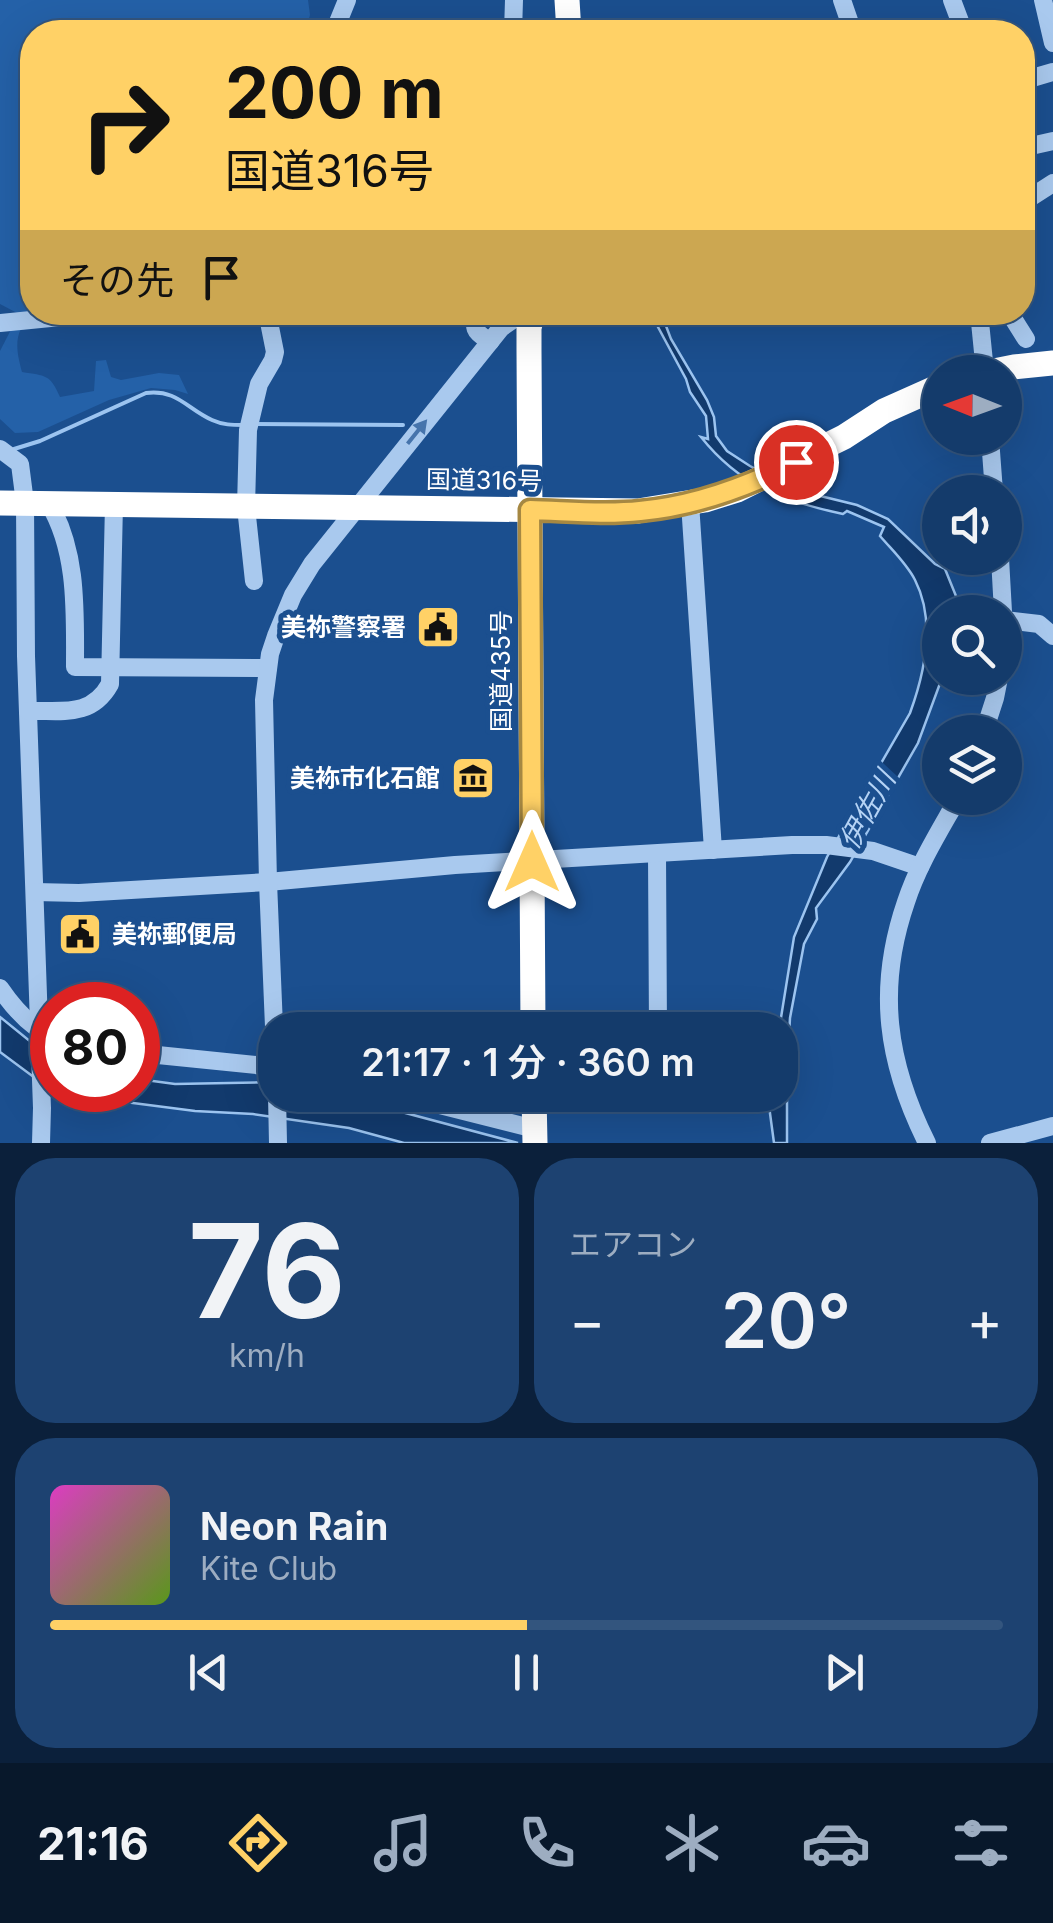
<!DOCTYPE html>
<html lang="ja">
<head>
<meta charset="utf-8">
<style>
	body { margin:0; font-family:Inter,"Noto Sans JP",sans-serif; background:#1d4271; color:#f1f3f6; height:100vh; display:flex; flex-direction:column; font-size:38px; white-space:nowrap }
	* { box-sizing:border-box; margin:0 }
	p { font-size:32px; color:#9dadc1 }
	.icon { flex:none; width:55px; height:55px; fill:none; stroke:currentColor; stroke-width:2; stroke-linecap:round; stroke-linejoin:round }
	.map { position:relative; height:1143px; overflow:hidden }
	.side { display:flex; flex-direction:column; gap:15px; padding:15px; background:#0b203b; flex:1 }
	.side>* { flex:none }
	.hud { position:absolute; left:20px; top:20px; width:1015px; height:305px; border-radius:40px; box-shadow:0 10px 40px #0002,0 0 0 2px #33557e; background:#ffd166; color:#111; overflow:hidden }
	.needle { width:65px; rotate:271deg }
	.tools { position:absolute; left:922px; top:355px; display:grid; gap:20px }
	.tools a { display:grid; place-items:center; width:100px; height:100px; border-radius:50%; background:#143b6b; box-shadow:0 10px 40px #0002,0 0 0 2px #33557e; font-size:50px }
	.speed { position:absolute; left:30px; top:982px; display:flex; gap:20px; font-size:50px; font-weight:700; text-align:center }
	.speed>* { display:grid; place-content:center; width:130px; height:130px; border-radius:50%; background:#143b6b; box-shadow:0 10px 40px #0002,0 0 0 2px #33557e; line-height:1 }
	.speed .limit { border:15px solid #d22; background:#fff; color:#111 }
	.pin { position:absolute; display:grid; place-items:center; width:85px; height:85px; color:#fff; margin:-42px; border:5px solid #fff; border-radius:50%; box-shadow:0 2px 10px #0007 }
	.me { position:absolute; width:110px; margin:-55px; rotate:0deg; stroke-linejoin:round; filter:drop-shadow(0 0 8px #0008) }
	.turn { display:flex; align-items:center; gap:35px; height:210px; padding:0 40px; font-size:45px }
	.turn .icon { width:130px; height:130px; stroke-width:2.5 }
	.turn b { display:block; font-size:70px; line-height:85px }
	.then { display:flex; align-items:center; height:95px; padding:0 40px; background:#0003; gap:20px; font-size:38px }
	.big { font-size:75px; font-weight:600; line-height:1.1 }
	.side .card { flex:1; display:flex; flex-direction:column; justify-content:center; gap:15px; min-width:0; padding:0 35px; border-radius:40px; background:#1d4271 }
	.side .dial { align-items:center; gap:0 }
	.dial b { font-size:130px; line-height:1 }
	.song { display:flex; align-items:center; gap:30px }
	.cover { width:120px; height:120px; border-radius:15px; background:linear-gradient(135deg,hsl(310 70% 55%),hsl(90 70% 35%)) }
	.played { height:10px; border-radius:5px; background:linear-gradient(90deg,#ffd166 50%,#33557e 50%) }
	.keys { display:flex; justify-content:space-around; direction:ltr }
	.heat { display:flex; justify-content:space-between; align-items:center; font-size:55px; direction:ltr }
	.side .tiles { flex:1; display:grid; gap:15px; grid-template-columns:1fr 1fr }
	.card:last-child { grid-column:span 2 }
	.trip { position:absolute; left:258px; top:1012px; width:540px; height:100px; border-radius:40px; background:#143b6b; box-shadow:0 10px 40px #0002,0 0 0 2px #33557e; font-weight:600; line-height:100px; text-align:center }
	.menu { display:flex; height:160px; justify-content:space-around; align-items:center; background:#08182b; color:#9dadc1 }
	.menu .icon { width:70px; height:70px }
	.menu .selected { color:#ffd166 }
	.menu b { font-size:45px; color:#f1f3f6 }
	.map>svg:first-child { display:block }
	.green { fill:#2461a8 }
	.water { fill:#123a6d; stroke:#9cc4f0; stroke-width:2.5 }
	.lines { fill:none; stroke-linecap:round; stroke-linejoin:round }
	.stream { stroke:#9cc4f0; stroke-width:4 }
	.minor { stroke:#a9c9ee; stroke-width:18 }
	.highway { stroke:#fff; stroke-width:25 }
	.oneway { fill:#4674ac }
	.route-casing { stroke:#a68842; stroke-width:25 }
	.route { stroke:#ffd166; stroke-width:18 }
	.labels { text-anchor:middle; stroke-width:10; stroke-linejoin:round; paint-order:stroke }
	.street-label { font-size:25px; fill:#fff; stroke:#1b4f8f }
	.poi-label { font-size:25px; font-weight:bold; fill:#fff; stroke:#1b4f8f; text-anchor:end }
	.water-label { font-size:28px; font-style:italic; fill:#b5d3f5; stroke:#1b4f8f }
</style>
</head>
<body>
<div class="map">
<svg width="1053" height="1143" viewBox="0 0 1053 1143">
	<rect width="100%" height="100%" fill="#1b4f8f"/>
	<path class="green" d="M0,0h308l2,15 -5,17h-273v280c-18,21 -17,34 -10,60 24,4 28,2 38,25l34,-6 2,-30 10,-1 5,17 10,3 38,-7 20,2 9,19 -13,-4 -24,-2 -42,12 -71,32 -23,1 -15,-14v-68l19,-37 -19,-10z"/>
	<g class="water">
		<path d="M654,313h7l10,26 36,61 7,17 2,19 11,15 23,15 46,24 61,15 31,14 47,45 10,5 11,27 1,16h-17v66h2l-24,65 -68,119 -34,46 1,11 -13,25 -14,74 -3,53v72h-13l-5,-37 1,-11h10l-1,-65 15,-93 33,-80 83,-144c15,-41 26,-92 5,-133 -8,-16 -23,-30 -35,-44l4,-9 -37,-16 -4,3c-60,-13 -103,-28 -142,-77l7,2 -2,-23 -16,-24 -4,-13 -28,-52z"/>
		<polygon points="0,1017 42,1051 52,1056 52,1086 35,1078 0,1052"/>
		<polygon points="138,1079 175,1084 275,1082 275,1095 338,1095 518,1143 404,1143 349,1128 253,1114 195,1111 102,1099 67,1090 138,1090"/>
	</g>
	<g class="lines">
		<g class="stream">
			<polyline points="253,424 403,425"/>
			<path d="M14,449l26,-8 106,-48c31,-4 41,16 66,27 11,5 20,5 32,5"/>
		</g>
		<g class="minor">
			<polyline points="842,0 853,32"/>
			<polyline points="952,0 964,32"/>
			<polyline points="1043,0 1053,43"/>
			<polyline points="334,32 347,0"/>
			<polyline points="513,32 514,0"/>
			<polyline points="1022,81 1053,72"/>
			<polyline points="1022,148 1053,141"/>
			<polyline points="1022,203 1053,183"/>
			<path d="M477,312c-5,20 -1,19 13,30"/>
			<polyline points="979,312 985,372"/>
			<polyline points="1009,312 1026,339"/>
			<polyline points="0,323 111,312"/>
			<polyline points="990,438 994,492"/>
			<polyline points="0,449 20,464 25,503 26,656 42,1108 41,1143"/>
			<path d="M48,502c30,48 27,111 27,165l193,1"/>
			<polyline points="690,503 713,850"/>
			<polyline points="1000,558 1003,612"/>
			<polyline points="254,581 246,507 248,430 259,384 273,360 275,352 267,312"/>
			<polyline points="1005,620 1039,624 1053,636"/>
			<path d="M28,711c34,-1 63,7 82,-27l4,-180"/>
			<polyline points="984,732 995,698 999,678"/>
			<polyline points="657,854 658,1030"/>
			<polyline points="35,892 79,893 268,882 455,865 792,845 826,845 873,851 920,867"/>
			<path d="M0,988c13,19 31,40 52,48"/>
			<polyline points="275,1051 268,882 264,700 270,654 276,636 293,595 312,564 501,328 524,312"/>
			<polyline points="138,1053 275,1067"/>
			<polyline points="277,1095 278,1143"/>
			<polyline points="400,1095 535,1129"/>
			<path d="M927,1143c-40,-80 -51,-154 -21,-241 12,-37 33,-70 52,-104"/>
			<polyline points="990,1143 1053,1126"/>
		</g>
		<g class="highway">
			<polyline points="567,0 569,32"/>
			<polyline points="533,312 529,328 529,350 533,1030"/>
			<polyline points="989,372 1014,367 1053,363"/>
			<polyline points="0,503 638,511 705,500 737,490 844,437 884,411 940,386"/>
			<polyline points="534,1095 535,1143"/>
		</g>
	</g>
	<defs><path id="oneway-solid" d="M-6-.8H1V-3.2L6.5 0L1 3.2V.8H-6Z" transform="scale(2.5)"/></defs>
	<use class="oneway" href="#oneway-solid" transform="translate(417 432) rotate(-51)"/>
	<g class="lines">
		<g class="route-casing">
			<path id="route" d="M532,862l-2,-352c37,1 74,5 110,1 56,-5 107,-24 156,-49"/>
		</g>
		<use href="#route" class="route"/>
	</g>
	<defs>
		<g id="civic-square" transform="scale(2.25)"><rect x="-9" y="-9" width="18" height="18" rx="4" fill="#ffd166" stroke="#1b4f8f"/><path d="M-.6-6.5H3V-4.5H.6V-3L4-1V1h2V6H-6V1h2V-1L-.6-3ZM-1.2 2.5V6h2.4V2.5Z" fill="#111"/></g>
		<g id="museum-square" transform="scale(2.25)"><rect x="-9" y="-9" width="18" height="18" rx="4" fill="#ffd166" stroke="#1b4f8f"/><path d="M0-6L6-3V-2H-6V-3ZM-5-1h2V3h-2ZM-1-1h2V3h-2ZM3-1h2V3H3ZM-6 4H6V6H-6Z" fill="#111"/></g>
	</defs>
	<g fill-rule="evenodd">
		<use href="#civic-square" x="438" y="627"/>
		<use href="#museum-square" x="473" y="778"/>
		<use href="#civic-square" x="80" y="934"/>
	</g>
	<g class="labels">
		<g class="street-label">
			<text transform="translate(484 480) rotate(1)" y="9">国道316号</text>
			<text transform="translate(501 671) rotate(-90)" y="9">国道435号</text>
		</g>
		<g class="poi-label">
			<text x="406" y="636">美祢警察署</text>
			<text x="440" y="787">美袮市化石館</text>
			<text x="112" y="943" text-anchor="start">美祢郵便局</text>
		</g>
		<g class="water-label">
			<text transform="translate(867 810) rotate(-61)" y="10">伊佐川</text>
		</g>
	</g>
</svg>
<div class="tools">
<a><svg class="needle" viewBox="-14 -14 28 28"><path d="M0-13l5 13h-10z" fill="#e53935"/><path d="M0 13l5-13h-10z" fill="#9dadc1"/></svg></a>
<a><svg class="icon" aria-label="sound" viewBox="0 0 24 24"><path d="M4 9h4l5-4v14l-5-4H4zM17 9q2 3 0 6"/></svg></a>
<a><svg class="icon" aria-label="search" viewBox="0 0 24 24"><circle cx="10" cy="10" r="6"/><path d="M15 15l6 6"/></svg></a>
<a><svg class="icon" aria-label="layers" viewBox="0 0 24 24"><path d="M12 4l9 5-9 5-9-5zM3 14l9 5 9-5"/></svg></a>
</div>
<div class="speed"><div class="limit">80</div></div>
<div class="pin" style="left:796px;top:462px;background:#d93025"><svg class="icon" aria-label="arrive" viewBox="0 0 24 24"><path d="M6 21V4h12l-3 4 3 4H6"/></svg></div>
<svg class="me" style="left:532px;top:862px" viewBox="-20 -20 40 40"><path d="M0-17L14 15 0 8-14 15z" fill="#ffd166" stroke="#fff" stroke-width="4"/></svg>
<div class="trip">21:17 · 1 分 · 360 m</div>
<div class="hud">
<div class="turn"><svg class="icon" aria-label="right" viewBox="0 0 24 24"><path d="M7 20v-9h11M14 6l5 5-5 5"/></svg><div><b>200 m</b>国道316号</div></div>
<div class="then">その先<svg class="icon" aria-label="arrive" viewBox="0 0 24 24"><path d="M6 21V4h12l-3 4 3 4H6"/></svg></div>
</div>
</div>
<section class="side">
<div class="tiles">
<div class="card dial"><b>76</b><p>km/h</p></div>
<div class="card"><p>エアコン</p>
<div class="heat"><a>−</a><b class="big">20°</b><a>+</a></div>
</div>
<div class="card">
<div class="song"><i class="cover"></i><div><b>Neon Rain</b><p>Kite Club</p></div></div>
<div class="played"></div>
<div class="keys"><svg class="icon" aria-label="previous" viewBox="0 0 24 24"><path d="M18 5L8 12l10 7zM5 5v14"/></svg><svg class="icon" aria-label="pause" viewBox="0 0 24 24"><path d="M8 5v14M16 5v14"/></svg><svg class="icon" aria-label="next" viewBox="0 0 24 24"><path d="M6 5l10 7-10 7zM19 5v14"/></svg></div>
</div>
</div>
</section>
<nav class="menu">
<b>21:16</b>
<svg class="icon selected" aria-label="directions" viewBox="0 0 24 24"><path d="M12 3l9 9-9 9-9-9zM9 14v-3h6M13 9l2 2-2 2"/></svg>
<svg class="icon" aria-label="music" viewBox="0 0 24 24"><path d="M9 18V5l10-2v13"/><circle cx="6" cy="18" r="3"/><circle cx="16" cy="16" r="3"/></svg>
<svg class="icon" aria-label="phone" viewBox="0 0 24 24"><path d="M5 4h4l2 5-3 2q2 4 5 5l2-3 5 2v4C11 20 4 13 5 4z"/></svg>
<svg class="icon" aria-label="climate" viewBox="0 0 24 24"><path d="M12 3v18M4 7l16 10M4 17L20 7"/></svg>
<svg class="icon" aria-label="car" viewBox="0 0 24 24"><path d="M5 17H2v-5l4-1 3-4h7l3 4 3 1v5h-3M9 17h6M6 11h13"/><circle cx="7" cy="17" r="2"/><circle cx="17" cy="17" r="2"/></svg>
<svg class="icon" aria-label="filters" viewBox="0 0 24 24"><path d="M4 7h16M4 17h16"/><circle cx="9" cy="7" r="2"/><circle cx="15" cy="17" r="2"/></svg>
</nav>
</body>
</html>
